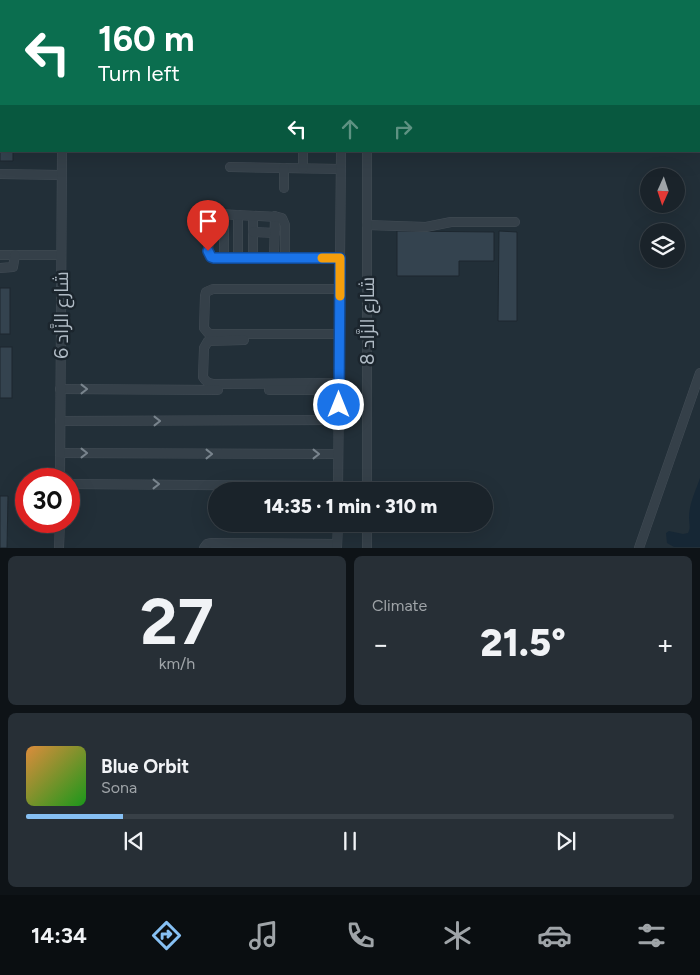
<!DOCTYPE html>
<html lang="en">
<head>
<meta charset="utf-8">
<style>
	body { margin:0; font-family:Figtree,Cairo,sans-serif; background:#272f36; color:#f1f3f6; height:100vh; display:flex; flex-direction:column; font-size:19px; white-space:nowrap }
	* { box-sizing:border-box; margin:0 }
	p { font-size:16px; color:#9fa4a8 }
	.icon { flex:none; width:28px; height:28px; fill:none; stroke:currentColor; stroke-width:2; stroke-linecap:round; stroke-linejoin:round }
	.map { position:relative; height:548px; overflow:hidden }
	.side { display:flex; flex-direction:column; gap:8px; padding:8px; background:#0e1317; flex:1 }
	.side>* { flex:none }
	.banner { position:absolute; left:0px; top:0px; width:700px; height:152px; box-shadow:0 5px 20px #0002,0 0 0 1px #384047; background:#0b6e4f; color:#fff; overflow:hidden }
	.needle { width:32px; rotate:183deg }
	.fabs { position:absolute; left:640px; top:168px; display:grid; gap:10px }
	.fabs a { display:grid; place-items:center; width:45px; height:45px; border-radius:50%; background:#1a232a; box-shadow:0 5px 20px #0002,0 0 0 1px #384047; font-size:25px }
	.speed { position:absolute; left:15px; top:468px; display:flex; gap:10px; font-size:25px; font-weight:700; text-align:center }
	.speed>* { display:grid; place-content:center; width:65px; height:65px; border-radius:50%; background:#1a232a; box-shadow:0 5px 20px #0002,0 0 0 1px #384047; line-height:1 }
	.speed .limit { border:8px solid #d22; background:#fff; color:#111 }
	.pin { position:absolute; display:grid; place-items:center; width:42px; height:42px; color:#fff; margin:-51px -21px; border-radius:50% 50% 50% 0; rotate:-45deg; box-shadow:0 0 5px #0007 }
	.pin .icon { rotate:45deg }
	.me { position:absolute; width:55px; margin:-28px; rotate:0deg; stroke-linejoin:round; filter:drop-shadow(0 0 4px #0008) }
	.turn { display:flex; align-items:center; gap:18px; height:105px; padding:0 15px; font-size:22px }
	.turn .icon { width:65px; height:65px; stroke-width:2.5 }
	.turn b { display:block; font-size:35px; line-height:42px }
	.lanes { display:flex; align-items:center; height:48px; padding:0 15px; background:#0003; justify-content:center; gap:25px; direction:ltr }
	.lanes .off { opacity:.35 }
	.big { font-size:38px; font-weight:800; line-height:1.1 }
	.side .widget { flex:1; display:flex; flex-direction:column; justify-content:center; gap:8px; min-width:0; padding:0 18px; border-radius:8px; background:#272f36 }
	.side .dial { align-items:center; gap:0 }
	.dial b { font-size:65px; line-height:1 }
	.song { display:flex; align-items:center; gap:15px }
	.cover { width:60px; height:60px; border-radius:8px; background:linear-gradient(135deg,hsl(30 70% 55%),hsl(120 70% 35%)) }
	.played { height:5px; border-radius:2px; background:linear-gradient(90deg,#86c0f4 15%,#384047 15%) }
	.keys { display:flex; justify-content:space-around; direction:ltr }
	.heat { display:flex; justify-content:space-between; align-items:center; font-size:28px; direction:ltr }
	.side .tiles { flex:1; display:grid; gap:8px; grid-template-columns:1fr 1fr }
	.widget:last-child { grid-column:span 2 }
	.trip { position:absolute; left:208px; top:482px; width:285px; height:50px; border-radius:25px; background:#1a232a; box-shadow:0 5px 20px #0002,0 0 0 1px #384047; font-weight:800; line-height:50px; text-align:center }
	.dock { display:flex; height:80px; justify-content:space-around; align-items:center; background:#0a0e11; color:#9fa4a8 }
	.dock .icon { width:35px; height:35px }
	.dock .on { color:#86c0f4 }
	.dock b { font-size:22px; color:#f1f3f6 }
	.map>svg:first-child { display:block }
	.water { fill:#162735 }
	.building { fill:#34434f; stroke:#1d272f }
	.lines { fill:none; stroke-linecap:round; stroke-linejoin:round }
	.minor-casing { stroke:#424c55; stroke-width:10 }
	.minor { stroke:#354049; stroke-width:9 }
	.oneway { stroke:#79848d }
	.route-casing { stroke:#114b97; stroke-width:12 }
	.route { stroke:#1a73e8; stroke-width:9 }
	.slow { stroke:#f59e0b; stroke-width:9 }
	.labels { text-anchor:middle; stroke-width:5; stroke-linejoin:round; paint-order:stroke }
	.street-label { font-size:19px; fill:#b0bbc5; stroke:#1b252d }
</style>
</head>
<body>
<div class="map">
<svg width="700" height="548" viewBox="0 0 700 548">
	<rect width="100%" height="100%" fill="#222f38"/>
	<path class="water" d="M700,478v69h-26l-7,-4 -1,-10 3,-2 14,3 5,-1c3,-5 1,-9 1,-16 0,-13 7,-27 11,-39z"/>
	<g class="building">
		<polygon points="0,93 1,151 13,151 13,161 0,161"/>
		<polygon points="397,231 494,232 494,261 459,261 459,276 397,276"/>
		<polygon points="499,231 517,232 517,321 498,321"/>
		<rect x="0" y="288" width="10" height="46"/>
		<rect x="0" y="347" width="12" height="51"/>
		<polygon points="0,496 8,496 7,548 0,548"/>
	</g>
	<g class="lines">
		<g class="minor-casing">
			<g id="minor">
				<polyline points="77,0 116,1"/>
				<polyline points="597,0 597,1"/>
				<polyline points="608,0 609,1"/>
				<polyline points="64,1 64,0"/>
				<polyline points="343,1 343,0"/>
				<polyline points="0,53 1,53"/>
				<polyline points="699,71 700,71"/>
				<polyline points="699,114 700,114"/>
				<polyline points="230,167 341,169"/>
				<polyline points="303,168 303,151"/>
				<polyline points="0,174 61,175"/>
				<polyline points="284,188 284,168"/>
				<polyline points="238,215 238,258"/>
				<polyline points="253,216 253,258"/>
				<polyline points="367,225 426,227 451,222 515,222"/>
				<polyline points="253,232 275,233"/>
				<polyline points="0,255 61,255"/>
				<polyline points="224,258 224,215"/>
				<polyline points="274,258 275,216"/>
				<polyline points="285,258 285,225 282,218 278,217 218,214 211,217 208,251 211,257 224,258 340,258"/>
				<polyline points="0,268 13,267 15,255"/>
				<polyline points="339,334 211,334 208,333 204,328 205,296 206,292 213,289 340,289"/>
				<path d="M244,340l-36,1 -4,7 -1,29c3,5 5,6 10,7l126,-1"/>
				<polyline points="60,389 218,390"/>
				<polyline points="269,390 339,390"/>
				<polyline points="60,421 339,420"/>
				<polyline points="60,453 338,454"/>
				<polyline points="60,479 62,151"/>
				<polyline points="69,484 338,486"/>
				<polyline points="338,491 341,151"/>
				<polyline points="367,491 367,151"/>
				<polyline points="59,548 60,521"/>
				<polyline points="204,548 207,544 212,543 337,544"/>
				<polyline points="337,548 338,524"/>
				<polyline points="367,548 367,524"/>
				<polyline points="639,548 700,373"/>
			</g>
		</g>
		<use href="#minor" class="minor"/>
	</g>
	<defs><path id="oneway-chevron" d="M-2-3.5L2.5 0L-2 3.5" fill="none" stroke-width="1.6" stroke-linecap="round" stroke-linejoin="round" transform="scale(1.25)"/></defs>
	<g class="oneway">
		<use href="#oneway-chevron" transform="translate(84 389)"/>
		<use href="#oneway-chevron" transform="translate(157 421)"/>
		<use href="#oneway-chevron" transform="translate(84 453)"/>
		<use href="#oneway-chevron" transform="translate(209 454)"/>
		<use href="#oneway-chevron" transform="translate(316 454)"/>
		<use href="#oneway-chevron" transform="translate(156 484)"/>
	</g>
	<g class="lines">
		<g class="route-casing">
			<polyline id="route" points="208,251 211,257 214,258 340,258 339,405"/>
		</g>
		<use href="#route" class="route"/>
		<polyline class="slow" points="322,258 340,258 340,296"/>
	</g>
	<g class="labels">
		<g class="street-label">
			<text transform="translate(61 315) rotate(-90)" y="7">شارع الزَّاد 6</text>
			<text transform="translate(367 321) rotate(-90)" y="7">شارع الزَّاد 8</text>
		</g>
	</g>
</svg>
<div class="fabs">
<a><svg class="needle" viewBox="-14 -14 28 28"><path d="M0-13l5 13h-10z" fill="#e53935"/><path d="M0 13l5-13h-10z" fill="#9fa4a8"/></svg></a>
<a><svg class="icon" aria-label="layers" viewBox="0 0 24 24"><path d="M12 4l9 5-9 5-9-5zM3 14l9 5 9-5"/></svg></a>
</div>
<div class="speed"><div class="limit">30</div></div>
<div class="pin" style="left:208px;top:251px;background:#d93025"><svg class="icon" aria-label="arrive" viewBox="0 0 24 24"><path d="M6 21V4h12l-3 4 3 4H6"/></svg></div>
<svg class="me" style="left:339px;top:405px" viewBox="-20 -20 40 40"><circle r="17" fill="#1a73e8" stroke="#fff" stroke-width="3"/><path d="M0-11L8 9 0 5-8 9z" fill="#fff"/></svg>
<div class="trip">14:35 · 1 min · 310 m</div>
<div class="banner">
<div class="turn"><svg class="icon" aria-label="left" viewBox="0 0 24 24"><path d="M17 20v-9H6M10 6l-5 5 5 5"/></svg><div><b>160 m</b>Turn left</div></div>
<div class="lanes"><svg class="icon" aria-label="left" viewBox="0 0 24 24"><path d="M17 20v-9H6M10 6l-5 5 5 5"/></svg><svg class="icon off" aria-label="ahead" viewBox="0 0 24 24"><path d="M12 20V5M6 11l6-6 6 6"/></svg><svg class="icon off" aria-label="right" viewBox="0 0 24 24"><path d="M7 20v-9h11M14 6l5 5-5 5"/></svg></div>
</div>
</div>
<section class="side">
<div class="tiles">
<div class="widget dial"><b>27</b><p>km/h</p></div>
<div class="widget"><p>Climate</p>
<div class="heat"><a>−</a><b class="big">21.5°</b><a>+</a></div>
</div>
<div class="widget">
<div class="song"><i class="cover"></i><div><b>Blue Orbit</b><p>Sona</p></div></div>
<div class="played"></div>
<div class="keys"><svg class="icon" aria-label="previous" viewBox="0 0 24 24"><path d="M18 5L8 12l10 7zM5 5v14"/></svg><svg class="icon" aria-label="pause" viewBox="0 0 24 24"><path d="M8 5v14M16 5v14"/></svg><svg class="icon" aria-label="next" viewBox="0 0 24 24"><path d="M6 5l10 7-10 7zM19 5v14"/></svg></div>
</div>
</div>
</section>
<nav class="dock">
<b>14:34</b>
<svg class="icon on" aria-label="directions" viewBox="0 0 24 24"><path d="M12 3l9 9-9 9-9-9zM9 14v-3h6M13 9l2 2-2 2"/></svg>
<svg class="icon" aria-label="music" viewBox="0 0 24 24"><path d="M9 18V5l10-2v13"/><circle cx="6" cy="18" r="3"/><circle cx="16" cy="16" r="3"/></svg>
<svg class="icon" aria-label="phone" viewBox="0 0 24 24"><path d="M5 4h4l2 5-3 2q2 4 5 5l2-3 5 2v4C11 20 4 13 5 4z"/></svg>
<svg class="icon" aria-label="climate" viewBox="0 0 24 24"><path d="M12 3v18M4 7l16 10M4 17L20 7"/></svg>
<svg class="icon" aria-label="car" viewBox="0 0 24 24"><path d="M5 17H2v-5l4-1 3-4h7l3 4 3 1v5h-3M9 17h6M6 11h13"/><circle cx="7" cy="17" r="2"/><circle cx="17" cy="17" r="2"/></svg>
<svg class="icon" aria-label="filters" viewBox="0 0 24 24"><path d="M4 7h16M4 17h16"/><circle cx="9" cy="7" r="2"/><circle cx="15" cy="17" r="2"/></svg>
</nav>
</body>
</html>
